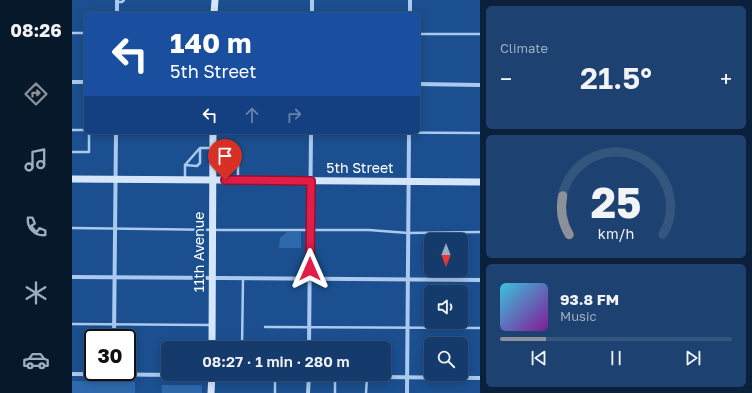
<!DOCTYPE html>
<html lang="en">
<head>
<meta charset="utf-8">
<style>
	body { margin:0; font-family:"Golos Text",sans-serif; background:#1d4271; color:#f1f3f6; height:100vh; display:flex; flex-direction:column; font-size:15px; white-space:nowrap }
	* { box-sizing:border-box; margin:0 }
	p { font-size:13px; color:#9dadc1 }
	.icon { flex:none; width:22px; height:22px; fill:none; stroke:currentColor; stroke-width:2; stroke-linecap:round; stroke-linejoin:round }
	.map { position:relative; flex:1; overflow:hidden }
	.drawer { display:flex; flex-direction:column; gap:6px; padding:6px; background:#0b203b; width:272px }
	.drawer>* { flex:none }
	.guide { position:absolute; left:12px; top:12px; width:336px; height:122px; border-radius:6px; box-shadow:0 2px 10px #0003,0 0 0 1px #33557e; background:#1a4fa0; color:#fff; overflow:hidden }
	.needle { width:26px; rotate:180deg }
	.tools { position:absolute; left:352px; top:233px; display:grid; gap:8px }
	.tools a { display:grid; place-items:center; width:44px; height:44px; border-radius:6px; background:#143b6b; box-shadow:0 2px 10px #0003,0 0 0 1px #33557e; font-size:20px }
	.speed { position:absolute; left:12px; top:329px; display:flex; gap:8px; font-size:20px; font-weight:700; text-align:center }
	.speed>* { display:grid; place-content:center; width:52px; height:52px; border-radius:50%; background:#143b6b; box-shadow:0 2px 10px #0003,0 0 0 1px #33557e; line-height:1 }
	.speed .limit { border:2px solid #111; border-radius:6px; background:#fff; color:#111 }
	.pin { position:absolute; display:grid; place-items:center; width:34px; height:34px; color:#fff; margin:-41px -17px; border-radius:50% 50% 50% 0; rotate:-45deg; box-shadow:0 0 4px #0007 }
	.pin .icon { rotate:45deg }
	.me { position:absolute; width:44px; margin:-22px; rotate:0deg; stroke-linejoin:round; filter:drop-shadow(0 0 3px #0008) }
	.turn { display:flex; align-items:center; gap:14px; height:84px; padding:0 20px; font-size:18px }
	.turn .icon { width:52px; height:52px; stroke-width:2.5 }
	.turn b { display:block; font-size:28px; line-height:34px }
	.lanes { display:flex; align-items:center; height:38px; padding:0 20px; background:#0003; justify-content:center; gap:20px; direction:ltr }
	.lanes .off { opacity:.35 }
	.big { font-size:30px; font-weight:600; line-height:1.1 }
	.drawer .card { flex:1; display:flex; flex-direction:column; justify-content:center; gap:6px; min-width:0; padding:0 14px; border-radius:6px; background:#1d4271 }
	.drawer .dial { align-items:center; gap:0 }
	.dial svg { height:104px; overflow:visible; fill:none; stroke:#33557e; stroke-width:7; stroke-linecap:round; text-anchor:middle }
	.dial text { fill:#f1f3f6; stroke:none }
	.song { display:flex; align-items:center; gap:12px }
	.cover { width:48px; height:48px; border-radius:6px; background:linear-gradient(135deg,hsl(190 70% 55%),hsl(290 70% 35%)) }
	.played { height:4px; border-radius:2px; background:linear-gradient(90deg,#8c9099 20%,#33557e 20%) }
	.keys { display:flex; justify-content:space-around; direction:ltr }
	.heat { display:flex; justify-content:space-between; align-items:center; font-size:22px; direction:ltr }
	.trip { position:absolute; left:89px; top:341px; width:230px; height:40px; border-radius:6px; background:#143b6b; box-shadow:0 2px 10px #0003,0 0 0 1px #33557e; font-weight:600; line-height:40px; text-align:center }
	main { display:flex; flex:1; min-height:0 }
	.dock { display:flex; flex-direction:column; width:72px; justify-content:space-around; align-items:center; background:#08182b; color:#9dadc1 }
	.dock .icon { width:28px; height:28px }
	.dock .active { color:#8c9099 }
	.dock b { font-size:18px; color:#f1f3f6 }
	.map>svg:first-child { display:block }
	.green { fill:#2e69ad }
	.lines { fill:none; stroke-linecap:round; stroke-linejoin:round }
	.path { stroke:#a9c9ee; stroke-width:1; stroke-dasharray:2 3; stroke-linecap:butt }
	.lane { stroke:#a9c9ee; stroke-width:2.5 }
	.street { stroke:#a9c9ee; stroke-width:4 }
	.secondary { stroke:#d6e6fa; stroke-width:7 }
	.route-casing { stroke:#92132f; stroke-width:10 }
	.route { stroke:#e11d48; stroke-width:7 }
	.labels { text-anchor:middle; stroke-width:4; stroke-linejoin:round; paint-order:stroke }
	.street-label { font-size:14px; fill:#fff; stroke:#1b4f8f }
</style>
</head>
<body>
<main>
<nav class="dock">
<b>08:26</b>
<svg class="icon active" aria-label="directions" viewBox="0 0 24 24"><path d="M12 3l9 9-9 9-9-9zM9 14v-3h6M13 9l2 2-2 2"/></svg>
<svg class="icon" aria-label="music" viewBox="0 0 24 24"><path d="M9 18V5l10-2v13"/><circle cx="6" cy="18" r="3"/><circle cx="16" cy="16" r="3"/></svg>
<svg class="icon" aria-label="phone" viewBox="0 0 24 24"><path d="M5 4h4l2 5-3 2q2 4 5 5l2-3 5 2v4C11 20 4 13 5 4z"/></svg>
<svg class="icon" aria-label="climate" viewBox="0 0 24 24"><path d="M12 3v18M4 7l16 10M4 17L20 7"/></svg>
<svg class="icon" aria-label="car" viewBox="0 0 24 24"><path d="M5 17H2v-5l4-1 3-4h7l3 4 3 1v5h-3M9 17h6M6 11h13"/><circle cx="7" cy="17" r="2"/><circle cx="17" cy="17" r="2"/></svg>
</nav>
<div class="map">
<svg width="408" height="393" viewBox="0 0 408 393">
	<rect width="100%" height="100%" fill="#1b4f8f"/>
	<g class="green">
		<polygon points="215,232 229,232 229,248 207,248 208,238"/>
		<polygon points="0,381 63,382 63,393 0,393"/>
		<polygon points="90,385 129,385 130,387 130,393 90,393"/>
	</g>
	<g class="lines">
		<polyline class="path" points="12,29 14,29"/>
		<g class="lane">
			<polyline points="45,2 50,2 52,0"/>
			<polyline points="0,33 14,33"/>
			<polyline points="346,34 408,34"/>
			<polyline points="0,130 14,130"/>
			<polyline points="233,132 408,133"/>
			<polyline points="0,152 17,152 17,132"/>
			<polyline points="142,156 166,157 166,180"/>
			<polyline points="113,165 127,149"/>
			<polyline points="113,179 113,165 125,166 128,163 128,148 141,148"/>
			<polyline points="0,228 150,230 297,230 336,233 408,232"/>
			<polyline points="0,324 139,325"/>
			<polyline points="193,327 408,328"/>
			<polyline points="170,348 171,279"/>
			<polyline points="203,393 203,376"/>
			<polyline points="263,393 263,377"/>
			<polyline points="294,393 295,377"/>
		</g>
		<g class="street">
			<polyline points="45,14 45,0"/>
			<polyline points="240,14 240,0"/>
			<polyline points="338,14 338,0"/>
			<polyline points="0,82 14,82"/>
			<polyline points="346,84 408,85"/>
			<polyline points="0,277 408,280"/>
			<polyline points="42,338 44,132"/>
			<polyline points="237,348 239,132"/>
			<polyline points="0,374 408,378"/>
			<polyline points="236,393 237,375"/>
			<polyline points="335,393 337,132"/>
		</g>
		<g class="secondary">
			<polyline points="142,14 143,0"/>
			<polyline points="0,179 408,182"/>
			<polyline points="140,348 141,132"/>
			<polyline points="139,393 140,374"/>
		</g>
	</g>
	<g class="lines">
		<g class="route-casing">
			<polyline id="route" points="153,180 239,181 238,269"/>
		</g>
		<use href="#route" class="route"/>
	</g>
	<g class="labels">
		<g class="street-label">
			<text x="288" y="173">5th Street</text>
			<text transform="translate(127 252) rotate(-90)" y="5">11th Avenue</text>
		</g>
	</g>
</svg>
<div class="tools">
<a><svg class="needle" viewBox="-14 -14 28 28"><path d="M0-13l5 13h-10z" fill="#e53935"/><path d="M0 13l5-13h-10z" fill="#9dadc1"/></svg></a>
<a><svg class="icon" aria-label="sound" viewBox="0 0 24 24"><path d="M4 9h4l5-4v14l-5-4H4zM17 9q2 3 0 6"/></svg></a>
<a><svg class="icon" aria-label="search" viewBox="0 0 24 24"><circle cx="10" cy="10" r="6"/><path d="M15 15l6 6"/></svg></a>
</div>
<div class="speed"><div class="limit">30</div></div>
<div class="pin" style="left:153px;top:180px;background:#d93025"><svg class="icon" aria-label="arrive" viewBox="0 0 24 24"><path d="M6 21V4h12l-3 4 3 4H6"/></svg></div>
<svg class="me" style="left:238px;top:269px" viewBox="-20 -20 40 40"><path d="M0-17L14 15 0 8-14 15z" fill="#e11d48" stroke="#fff" stroke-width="4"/></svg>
<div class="trip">08:27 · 1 min · 280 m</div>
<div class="guide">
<div class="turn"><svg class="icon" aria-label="left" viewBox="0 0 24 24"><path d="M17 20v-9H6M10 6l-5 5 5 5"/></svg><div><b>140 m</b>5th Street</div></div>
<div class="lanes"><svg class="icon" aria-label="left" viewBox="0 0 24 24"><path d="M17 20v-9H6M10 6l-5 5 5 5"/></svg><svg class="icon off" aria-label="ahead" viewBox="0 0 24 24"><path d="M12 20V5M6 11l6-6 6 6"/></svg><svg class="icon off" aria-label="right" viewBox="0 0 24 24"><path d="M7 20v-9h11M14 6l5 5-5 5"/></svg></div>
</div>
</div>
<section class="drawer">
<div class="card"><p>Climate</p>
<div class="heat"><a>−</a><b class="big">21.5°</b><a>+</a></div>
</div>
<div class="card dial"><svg viewBox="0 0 100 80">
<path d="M14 69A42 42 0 1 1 86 69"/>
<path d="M14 69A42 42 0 0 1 9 39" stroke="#8c9099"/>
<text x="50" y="56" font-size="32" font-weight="700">25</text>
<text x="50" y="72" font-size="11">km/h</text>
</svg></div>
<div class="card">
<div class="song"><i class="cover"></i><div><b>93.8 FM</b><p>Music</p></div></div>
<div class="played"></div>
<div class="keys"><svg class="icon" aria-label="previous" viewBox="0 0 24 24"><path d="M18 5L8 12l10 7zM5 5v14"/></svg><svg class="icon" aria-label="pause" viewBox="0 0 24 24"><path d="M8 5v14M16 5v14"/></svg><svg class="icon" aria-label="next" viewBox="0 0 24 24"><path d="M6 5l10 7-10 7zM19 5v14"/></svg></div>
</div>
</section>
</main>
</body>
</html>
